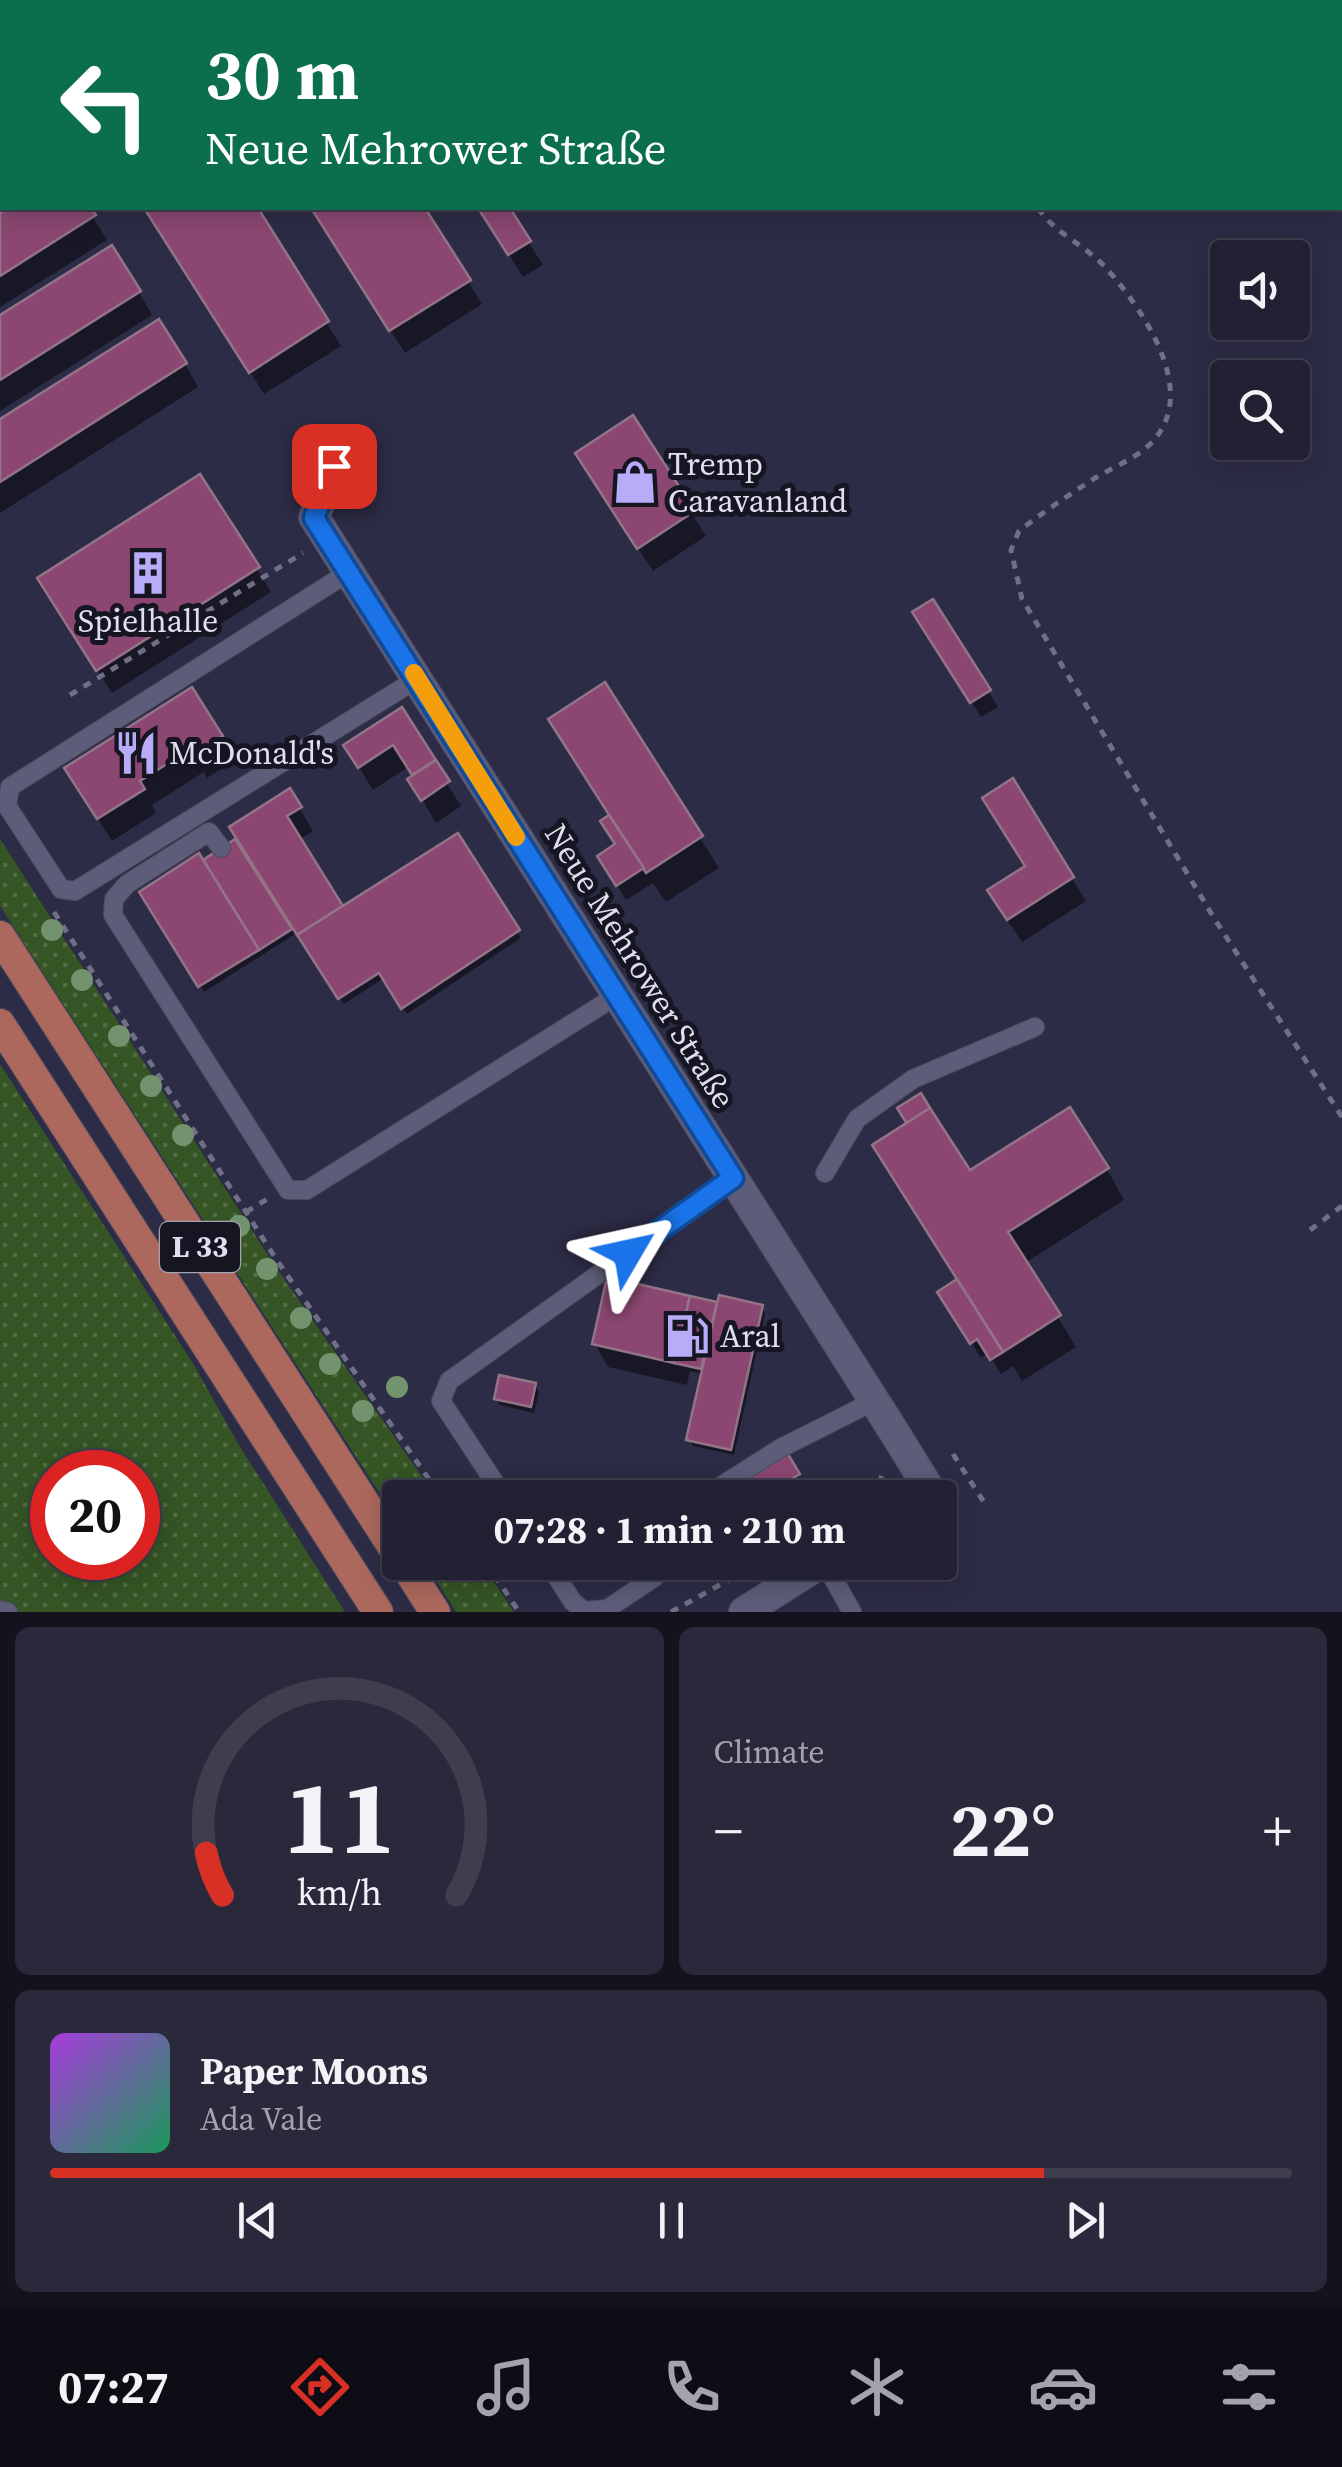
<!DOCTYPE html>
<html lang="en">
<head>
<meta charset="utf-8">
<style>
	body { margin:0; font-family:"Source Serif 4",serif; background:#2a293c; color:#f1f3f6; height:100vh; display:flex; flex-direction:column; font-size:38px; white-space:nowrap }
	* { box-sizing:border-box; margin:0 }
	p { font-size:32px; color:#a2a3ac }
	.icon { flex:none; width:55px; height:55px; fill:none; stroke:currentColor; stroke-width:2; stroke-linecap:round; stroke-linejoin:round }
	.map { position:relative; height:1612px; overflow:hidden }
	.drawer { display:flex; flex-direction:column; gap:15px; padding:15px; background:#13121d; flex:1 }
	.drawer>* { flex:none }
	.banner { position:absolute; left:0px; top:0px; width:1342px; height:210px; box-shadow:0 5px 25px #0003,0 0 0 2px #3f3e4f; background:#0b6e4f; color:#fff; overflow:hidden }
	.buttons { position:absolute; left:1210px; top:240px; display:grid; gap:20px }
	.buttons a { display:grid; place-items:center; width:100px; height:100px; border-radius:10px; background:#222134; box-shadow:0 5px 25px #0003,0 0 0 2px #3f3e4f; font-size:50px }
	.speed { position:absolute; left:30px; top:1450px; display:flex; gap:20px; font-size:50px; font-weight:700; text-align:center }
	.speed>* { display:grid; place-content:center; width:130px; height:130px; border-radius:50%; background:#222134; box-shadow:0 5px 25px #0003,0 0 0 2px #3f3e4f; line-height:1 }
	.speed .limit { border:15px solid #d22; background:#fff; color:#111 }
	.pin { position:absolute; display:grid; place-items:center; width:85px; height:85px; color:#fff; margin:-42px; border-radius:20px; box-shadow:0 5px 15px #0006 }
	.me { position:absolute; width:110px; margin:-55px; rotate:54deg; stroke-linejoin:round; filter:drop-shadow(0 0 8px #0008) }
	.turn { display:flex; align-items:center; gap:35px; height:210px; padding:0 40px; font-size:45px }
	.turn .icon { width:130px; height:130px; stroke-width:2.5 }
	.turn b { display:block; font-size:70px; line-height:85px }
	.big { font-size:75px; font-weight:700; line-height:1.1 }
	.drawer .card { flex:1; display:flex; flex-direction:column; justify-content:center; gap:15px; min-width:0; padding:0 35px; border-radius:15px; background:#2a293c }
	.drawer .dial { align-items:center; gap:0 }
	.dial svg { height:260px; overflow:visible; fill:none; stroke:#3f3e4f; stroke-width:7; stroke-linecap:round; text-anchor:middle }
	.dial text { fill:#f1f3f6; stroke:none }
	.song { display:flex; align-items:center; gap:30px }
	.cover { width:120px; height:120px; border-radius:15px; background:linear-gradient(135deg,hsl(280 70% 55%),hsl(150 70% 35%)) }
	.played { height:10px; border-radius:5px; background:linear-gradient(90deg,#d93025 80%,#3f3e4f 80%) }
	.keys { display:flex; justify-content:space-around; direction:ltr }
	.heat { display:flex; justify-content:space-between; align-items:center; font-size:55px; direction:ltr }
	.drawer .tiles { flex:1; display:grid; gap:15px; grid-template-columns:1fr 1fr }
	.card:last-child { grid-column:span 2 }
	.trip { position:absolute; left:382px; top:1480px; width:575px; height:100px; border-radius:10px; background:#222134; box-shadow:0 5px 25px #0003,0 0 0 2px #3f3e4f; font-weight:700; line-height:100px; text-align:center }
	.menu { display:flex; height:160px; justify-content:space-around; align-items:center; background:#0e0d15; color:#a2a3ac }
	.menu .icon { width:70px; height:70px }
	.menu .active { color:#d93025 }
	.menu b { font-size:45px; color:#f1f3f6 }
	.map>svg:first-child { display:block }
	.grass { fill:url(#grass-dots); fill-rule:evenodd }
	.park { fill:url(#park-tufts) }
	.shadow { fill:#0007 }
	.building { fill:#8b4771; stroke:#937486; stroke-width:2.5 }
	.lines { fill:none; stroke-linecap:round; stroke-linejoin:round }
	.service-casing { stroke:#4a495e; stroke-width:20 }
	.minor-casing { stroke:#4a495e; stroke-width:32 }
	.primary-casing { stroke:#4a495e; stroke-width:32 }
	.path { stroke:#6f6f85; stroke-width:5; stroke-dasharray:8 8; stroke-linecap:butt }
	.service { stroke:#5d5d79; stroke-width:18 }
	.minor { stroke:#5d5d79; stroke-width:30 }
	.primary { stroke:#ac685d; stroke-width:30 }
	.tree { fill:#72936d }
	.route-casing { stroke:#114b97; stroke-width:25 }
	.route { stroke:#1a73e8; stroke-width:18 }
	.slow { stroke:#f59e0b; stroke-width:18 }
	.labels { text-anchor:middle; stroke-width:10; stroke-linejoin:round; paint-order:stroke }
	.shield { fill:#161622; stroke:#a3a3b2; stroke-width:2.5 }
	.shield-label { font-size:30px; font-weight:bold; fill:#dfdff0 }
	.poi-label { font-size:32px; fill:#dfdff0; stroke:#161622; text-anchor:start }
	.street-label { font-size:32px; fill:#dfdff0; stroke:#161622 }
</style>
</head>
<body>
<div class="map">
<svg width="1342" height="1612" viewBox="0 0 1342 1612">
	<defs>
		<pattern id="grass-dots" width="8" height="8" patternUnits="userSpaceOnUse" patternTransform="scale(2.5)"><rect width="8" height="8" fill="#355524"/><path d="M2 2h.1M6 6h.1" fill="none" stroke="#526d44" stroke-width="1.8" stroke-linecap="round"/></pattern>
		<pattern id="park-tufts" width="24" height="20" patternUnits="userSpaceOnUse" patternTransform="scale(2.5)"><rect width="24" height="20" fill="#355524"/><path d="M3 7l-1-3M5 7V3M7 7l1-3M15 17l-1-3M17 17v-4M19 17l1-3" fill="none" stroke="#526d44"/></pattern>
	</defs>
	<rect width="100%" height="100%" fill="#2d2c46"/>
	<g class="grass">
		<polygon points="0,839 273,1263 436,1497 400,1498 400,1525 0,906"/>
		<path d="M0,1064l194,301 43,77 108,170h-345zM52,1472h86v86h-86z"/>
		<polygon points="425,1563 481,1563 514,1612 456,1612"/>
	</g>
	<polygon class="park" points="0,0 252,0 286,2 2,2 0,164"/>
	<g class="shadow">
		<polygon points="14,208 87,208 107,240 0,307 0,216"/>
		<polygon points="145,208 255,208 341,346 264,394"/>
		<polygon points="312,208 422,208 482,304 405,353"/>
		<polygon points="480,208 507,208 543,265 523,277"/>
		<polygon points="139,292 152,315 0,411 0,318"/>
		<polygon points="185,364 198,387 0,513 0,422"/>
		<polygon points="632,419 706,536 653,571 592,477"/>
		<polygon points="257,569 271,592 112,693 54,602"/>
		<polygon points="932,602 998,707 981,717 924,628"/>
		<polygon points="604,686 719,868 666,902 653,883 626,900 600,856 618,845 604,822 611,817"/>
		<polygon points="191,690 234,761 207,778 204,772 152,805 156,813 112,841 81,792"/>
		<polygon points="401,710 461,806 436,823 410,779 414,777 408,767 373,790 346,746"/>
		<polygon points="1012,782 1086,901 1022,942 1003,914 1028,868"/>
		<polygon points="289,791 313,831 299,840 342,909 457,836 521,938 407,1014 384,978 344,1004 295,934 204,992 142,893 202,863 244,849"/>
		<polygon points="1107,1169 1124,1200 1025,1263 1076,1347 1022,1381 1013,1366 1001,1374 988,1353 981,1358 949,1308 959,1281 969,1174"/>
		<polygon points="609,1280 719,1305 762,1307 765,1314 734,1455 693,1446 689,1439 703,1374 690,1371 687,1385 608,1367 595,1344"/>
		<polygon points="535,1385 539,1392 534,1413 500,1405 496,1398"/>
		<polygon points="787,1458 806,1490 793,1498 753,1498"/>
	</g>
	<g class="building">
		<polygon points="9,208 90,208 96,215 0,276 0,213"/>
		<polygon points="144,208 258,208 329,321 249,373"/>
		<polygon points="311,208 425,208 471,280 389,331"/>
		<polygon points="478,208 510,208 531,241 508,255"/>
		<polygon points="112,245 141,291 0,380 0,315"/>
		<polygon points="159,319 187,363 0,482 0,419"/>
		<polygon points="633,415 695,511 637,549 575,453"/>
		<polygon points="200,474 260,567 96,671 37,578"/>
		<polygon points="933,599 991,690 970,703 912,612"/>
		<polygon points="605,682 703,836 646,873 548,719"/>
		<polygon points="192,687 223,736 192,756 189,750 140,781 145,789 97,819 64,768"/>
		<polygon points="402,707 436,760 412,775 393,745 358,768 343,745"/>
		<polygon points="436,760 450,781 421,801 407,779"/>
		<polygon points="1013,778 1074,877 1007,920 987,890 1025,866 982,798"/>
		<polygon points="290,788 302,807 287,816 343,906 297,935 229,827"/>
		<polygon points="609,815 644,868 616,886 597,856 615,844 600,821"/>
		<polygon points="458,833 520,930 401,1009 379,973 338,999 297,935"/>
		<polygon points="235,839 292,929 259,950 203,860"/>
		<polygon points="199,853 259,950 198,987 139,892"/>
		<polygon points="921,1093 930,1108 907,1124 897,1108"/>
		<polygon points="1070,1107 1109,1168 1008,1232 1061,1315 1003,1352 872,1145 930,1108 970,1170"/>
		<polygon points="607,1277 690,1296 674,1363 592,1344"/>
		<polygon points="957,1279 1003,1352 990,1360 977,1339 970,1344 937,1292"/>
		<polygon points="719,1295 763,1305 731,1450 686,1440"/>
		<polygon points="690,1296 717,1302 701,1369 674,1363"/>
		<polygon points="499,1375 536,1383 531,1407 494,1399"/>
		<polygon points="788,1454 800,1474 773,1490 777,1498 751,1498 742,1483"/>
	</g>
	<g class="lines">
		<g class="service-casing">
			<g id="service">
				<polyline points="349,572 10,787 7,806 61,889 75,891 417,679"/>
				<polyline points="221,848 209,832 127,884 114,899 113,915 288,1190 307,1190 616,996"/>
				<polyline points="825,1173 857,1119 913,1079 1035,1027"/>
				<polyline points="505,1498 441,1401 449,1381 733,1178"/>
				<polyline points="702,1498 779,1449 874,1401"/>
				<polyline points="547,1562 573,1602 584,1611 607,1609 655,1577 657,1562"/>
				<polyline points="824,1562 852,1612"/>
				<polyline points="0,1610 8,1612"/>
			</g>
		</g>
		<g class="minor-casing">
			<g id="minor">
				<polyline points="334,467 314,517 896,1435 933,1495 929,1498"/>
				<polyline points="744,1612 823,1562"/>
			</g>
		</g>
		<g class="primary-casing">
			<g id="primary">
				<polyline points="0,936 400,1558"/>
				<polyline points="0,1024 378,1612"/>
				<polyline points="403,1562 435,1612"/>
			</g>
		</g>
		<g class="path">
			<polyline points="908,0 910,2"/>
			<path d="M1038,208c16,25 49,38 69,61 37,42 96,127 41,177 -14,13 -36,22 -53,32 -26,17 -52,34 -76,53l-8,19 11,49 192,319 128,199"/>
			<polyline points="70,695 303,553"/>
			<polyline points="54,912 276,1259 442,1498"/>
			<polyline points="246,1212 269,1198"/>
			<polyline points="1310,1230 1342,1206"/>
			<polyline points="953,1454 985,1504"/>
			<polyline points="872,1498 884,1471"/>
			<polyline points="486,1562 519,1612"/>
			<polyline points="899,1562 900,1563"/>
			<polyline points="671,1612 761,1562"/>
		</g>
		<use href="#service" class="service"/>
		<use href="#minor" class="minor"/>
		<use href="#primary" class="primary"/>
	</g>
	<g class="tree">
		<circle cx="52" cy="930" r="11"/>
		<circle cx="82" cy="980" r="11"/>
		<circle cx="119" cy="1036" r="11"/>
		<circle cx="151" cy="1086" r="11"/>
		<circle cx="183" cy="1135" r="11"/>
		<circle cx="239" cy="1226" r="11"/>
		<circle cx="267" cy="1269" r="11"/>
		<circle cx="301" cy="1318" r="11"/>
		<circle cx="330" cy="1364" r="11"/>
		<circle cx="397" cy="1387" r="11"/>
		<circle cx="363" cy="1411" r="11"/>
	</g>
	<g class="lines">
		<g class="route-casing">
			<polyline id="route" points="334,466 314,518 733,1178 628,1253"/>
		</g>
		<use href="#route" class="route"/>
		<polyline class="slow" points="414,673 516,837"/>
	</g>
	<defs>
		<g id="shop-bare" transform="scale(3.45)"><path d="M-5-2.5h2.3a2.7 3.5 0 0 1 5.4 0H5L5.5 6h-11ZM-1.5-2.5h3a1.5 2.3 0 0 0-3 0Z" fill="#b6acf8" stroke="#161622" stroke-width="2.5" paint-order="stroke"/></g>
		<g id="building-bare" transform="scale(3.45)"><path d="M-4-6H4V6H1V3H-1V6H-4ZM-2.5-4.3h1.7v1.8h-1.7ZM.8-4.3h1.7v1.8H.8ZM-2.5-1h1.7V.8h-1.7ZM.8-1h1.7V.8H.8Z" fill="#b6acf8" stroke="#161622" stroke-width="2.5" paint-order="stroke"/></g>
		<g id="restaurant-bare" transform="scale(3.45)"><path d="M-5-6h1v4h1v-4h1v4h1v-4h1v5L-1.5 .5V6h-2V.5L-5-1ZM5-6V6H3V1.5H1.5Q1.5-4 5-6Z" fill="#b6acf8" stroke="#161622" stroke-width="2.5" paint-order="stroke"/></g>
		<g id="fuel-bare" transform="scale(3.45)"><path d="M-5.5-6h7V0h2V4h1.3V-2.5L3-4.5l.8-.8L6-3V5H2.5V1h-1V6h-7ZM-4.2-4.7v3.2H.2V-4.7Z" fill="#b6acf8" stroke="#161622" stroke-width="2.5" paint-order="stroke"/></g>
	</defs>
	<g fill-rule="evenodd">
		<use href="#shop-bare" x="635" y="482"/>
		<use href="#building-bare" x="148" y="573"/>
		<use href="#restaurant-bare" x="136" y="753"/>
		<use href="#fuel-bare" x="687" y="1336"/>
	</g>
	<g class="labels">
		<rect class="shield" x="160" y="1222" width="80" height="50" rx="8"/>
		<g class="shield-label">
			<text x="200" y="1257">L 33</text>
		</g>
		<g class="poi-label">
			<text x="668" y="475">Tremp<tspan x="668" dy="37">Caravanland</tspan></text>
			<text x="148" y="632" text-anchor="middle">Spielhalle</text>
			<text x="169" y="764">McDonald's</text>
			<text x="720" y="1347">Aral</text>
		</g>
		<g class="street-label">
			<text transform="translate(640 966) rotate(58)" y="11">Neue Mehrower Straße</text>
		</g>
	</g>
</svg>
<div class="buttons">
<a><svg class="icon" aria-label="sound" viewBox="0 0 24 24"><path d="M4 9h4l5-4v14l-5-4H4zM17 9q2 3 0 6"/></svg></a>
<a><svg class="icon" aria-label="search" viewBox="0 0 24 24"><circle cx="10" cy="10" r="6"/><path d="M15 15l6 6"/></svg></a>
</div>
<div class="speed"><div class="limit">20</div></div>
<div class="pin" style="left:334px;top:466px;background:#d93025"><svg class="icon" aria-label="arrive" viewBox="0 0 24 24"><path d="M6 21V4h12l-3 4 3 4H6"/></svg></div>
<svg class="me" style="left:628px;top:1253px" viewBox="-20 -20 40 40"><path d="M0-17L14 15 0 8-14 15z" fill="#1a73e8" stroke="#fff" stroke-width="4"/></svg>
<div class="trip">07:28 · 1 min · 210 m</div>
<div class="banner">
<div class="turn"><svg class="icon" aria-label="left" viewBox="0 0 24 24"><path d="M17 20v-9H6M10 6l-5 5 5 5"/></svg><div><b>30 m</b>Neue Mehrower Straße</div></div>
</div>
</div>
<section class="drawer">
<div class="tiles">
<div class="card dial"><svg viewBox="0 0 100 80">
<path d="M14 69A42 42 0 1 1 86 69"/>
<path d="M14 69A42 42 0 0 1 9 56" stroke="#d93025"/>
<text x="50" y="56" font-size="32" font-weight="700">11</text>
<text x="50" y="72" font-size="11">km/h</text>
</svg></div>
<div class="card"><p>Climate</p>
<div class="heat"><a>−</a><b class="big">22°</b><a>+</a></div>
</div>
<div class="card">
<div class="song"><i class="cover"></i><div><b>Paper Moons</b><p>Ada Vale</p></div></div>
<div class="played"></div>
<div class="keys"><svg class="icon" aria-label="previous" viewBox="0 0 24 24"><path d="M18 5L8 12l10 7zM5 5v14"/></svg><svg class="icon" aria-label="pause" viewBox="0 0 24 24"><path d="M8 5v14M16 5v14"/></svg><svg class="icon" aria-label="next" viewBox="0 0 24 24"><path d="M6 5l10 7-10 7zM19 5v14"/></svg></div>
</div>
</div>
</section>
<nav class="menu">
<b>07:27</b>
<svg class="icon active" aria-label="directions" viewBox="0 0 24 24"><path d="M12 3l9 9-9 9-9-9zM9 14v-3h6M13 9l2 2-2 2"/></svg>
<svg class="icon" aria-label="music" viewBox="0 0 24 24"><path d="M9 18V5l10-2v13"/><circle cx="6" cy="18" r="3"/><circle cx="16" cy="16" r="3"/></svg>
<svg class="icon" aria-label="phone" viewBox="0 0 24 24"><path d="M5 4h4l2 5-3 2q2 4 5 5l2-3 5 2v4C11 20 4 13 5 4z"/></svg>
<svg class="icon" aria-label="climate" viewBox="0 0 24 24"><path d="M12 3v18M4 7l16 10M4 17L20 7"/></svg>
<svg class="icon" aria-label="car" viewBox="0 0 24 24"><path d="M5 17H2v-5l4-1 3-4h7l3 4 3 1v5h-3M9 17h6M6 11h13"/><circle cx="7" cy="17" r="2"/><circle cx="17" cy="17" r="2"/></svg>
<svg class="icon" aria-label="filters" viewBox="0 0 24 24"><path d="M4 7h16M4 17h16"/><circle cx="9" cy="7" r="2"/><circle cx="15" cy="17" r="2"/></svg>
</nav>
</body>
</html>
